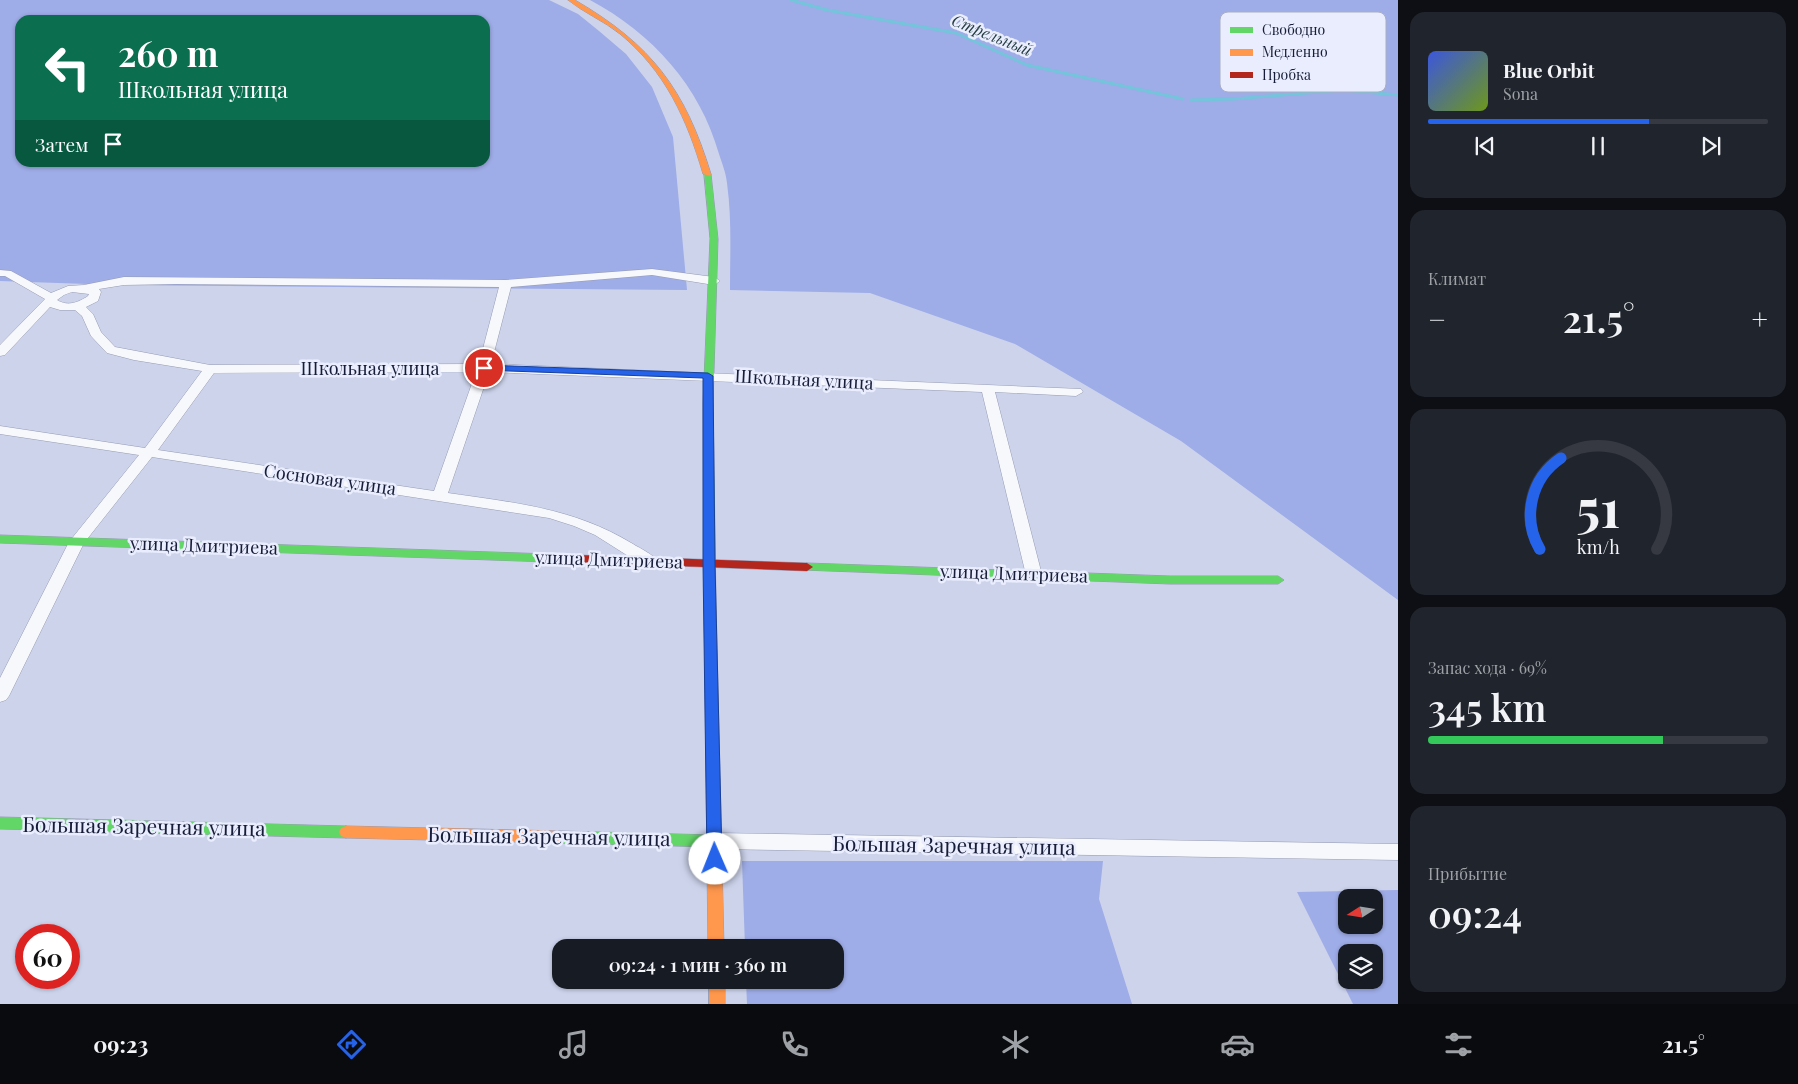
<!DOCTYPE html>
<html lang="ru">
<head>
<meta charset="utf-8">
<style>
	body { margin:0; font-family:"Playfair Display",serif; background:#20242c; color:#f1f3f6; height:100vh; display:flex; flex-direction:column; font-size:19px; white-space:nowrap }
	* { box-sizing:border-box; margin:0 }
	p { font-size:16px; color:#9ea1a6 }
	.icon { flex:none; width:28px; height:28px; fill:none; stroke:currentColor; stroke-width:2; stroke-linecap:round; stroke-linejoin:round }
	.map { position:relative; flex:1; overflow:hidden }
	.details { display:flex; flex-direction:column; gap:12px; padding:12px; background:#0d0f14; width:400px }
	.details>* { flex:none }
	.guide { position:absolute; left:15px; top:15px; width:475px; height:152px; border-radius:15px; box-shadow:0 1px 4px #0004; background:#0b6e4f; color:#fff; overflow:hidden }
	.needle { width:32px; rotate:258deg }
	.controls { position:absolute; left:1338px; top:889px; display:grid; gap:10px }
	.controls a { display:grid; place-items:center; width:45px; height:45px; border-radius:10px; background:#171b24; box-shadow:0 1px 4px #0004; font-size:25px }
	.speed { position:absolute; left:15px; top:924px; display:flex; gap:10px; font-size:25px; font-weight:700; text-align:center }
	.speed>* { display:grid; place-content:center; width:65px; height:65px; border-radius:50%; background:#171b24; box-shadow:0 1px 4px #0004; line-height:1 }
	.speed .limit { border:8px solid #d22; background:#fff; color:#111 }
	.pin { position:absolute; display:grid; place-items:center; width:42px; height:42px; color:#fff; margin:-21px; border:2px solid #fff; border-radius:50%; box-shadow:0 1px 5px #0007 }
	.me { position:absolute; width:55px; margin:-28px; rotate:359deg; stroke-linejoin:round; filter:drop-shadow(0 0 4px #0008) }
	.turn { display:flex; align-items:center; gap:18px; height:105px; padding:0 20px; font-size:22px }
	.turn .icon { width:65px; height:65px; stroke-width:2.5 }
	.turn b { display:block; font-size:35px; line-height:42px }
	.then { display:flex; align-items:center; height:48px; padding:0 20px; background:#0003; gap:10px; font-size:19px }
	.big { font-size:38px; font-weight:600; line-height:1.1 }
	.details .card { flex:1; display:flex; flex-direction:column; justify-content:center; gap:8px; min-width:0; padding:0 18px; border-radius:15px; background:#20242c }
	.details .dial { align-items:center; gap:0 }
	.dial svg { height:130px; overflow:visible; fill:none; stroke:#363941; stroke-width:7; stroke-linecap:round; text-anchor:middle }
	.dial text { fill:#f1f3f6; stroke:none }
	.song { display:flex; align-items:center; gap:15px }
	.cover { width:60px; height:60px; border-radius:8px; background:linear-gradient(135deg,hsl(230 70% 55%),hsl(80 70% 35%)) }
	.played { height:5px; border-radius:2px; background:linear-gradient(90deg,#2563eb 65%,#363941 65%) }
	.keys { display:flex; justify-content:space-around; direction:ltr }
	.heat { display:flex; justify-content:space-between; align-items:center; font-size:28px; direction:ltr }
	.charge { height:8px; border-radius:4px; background:linear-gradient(90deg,#34c759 69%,#363941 0) }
	.trip { position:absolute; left:552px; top:939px; width:292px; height:50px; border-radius:15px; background:#171b24; box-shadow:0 1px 4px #0004; font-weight:600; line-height:50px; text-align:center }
	.tab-bar { display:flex; height:80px; justify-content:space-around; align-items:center; background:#090b0e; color:#9ea1a6 }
	.tab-bar .icon { width:35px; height:35px }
	.tab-bar .selected { color:#2563eb }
	.tab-bar b { font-size:22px; color:#f1f3f6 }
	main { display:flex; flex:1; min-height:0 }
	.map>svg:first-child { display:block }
	.forest { fill:#9eace7; fill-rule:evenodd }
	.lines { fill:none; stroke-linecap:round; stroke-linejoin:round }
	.stream { stroke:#74c4db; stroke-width:3 }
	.street-casing { stroke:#969bb3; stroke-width:1 }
	.fast-casing { stroke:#969bb3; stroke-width:1 }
	.slow-casing { stroke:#969bb3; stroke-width:1 }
	.jam-casing { stroke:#969bb3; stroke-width:1 }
	.street { fill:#f7f8fc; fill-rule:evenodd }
	.fast { fill:#63d668; fill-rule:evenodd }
	.slow { fill:#ff974d; fill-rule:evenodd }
	.jam { fill:#b3261e; fill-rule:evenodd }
	.route { fill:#2563eb; stroke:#184099 }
	.labels { text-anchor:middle; stroke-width:5; stroke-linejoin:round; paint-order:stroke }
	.far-water-label { font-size:16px; font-style:italic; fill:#243d42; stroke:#e9edfd }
	.street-label { font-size:18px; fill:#171d38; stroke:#e9edfd }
	.near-street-label { font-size:21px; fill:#171d38; stroke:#e9edfd }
	.key { fill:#e9edfd; stroke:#aaafc2; stroke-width:1 }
	.key-label { font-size:14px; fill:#171d38 }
</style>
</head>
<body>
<main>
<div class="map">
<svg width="1398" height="1004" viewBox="0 0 1398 1004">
	<rect width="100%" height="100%" fill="#ccd3eb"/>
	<g class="forest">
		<path d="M0,0h549l29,14 21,17 27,23 26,33 21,50 14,153 -570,-5 -117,-4zM20,20h465v142h-465z"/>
		<path d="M590,0h808v600l-217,-159 -166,-97 -145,-51 -140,-3c0,-35 2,-71 -3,-107 -1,-10 -5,-20 -8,-29 -19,-68 -67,-121 -129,-154z"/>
		<polygon points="742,861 1103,861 1099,899 1132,1004 747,1004 746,980 836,980 836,948 745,947"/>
		<path d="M1398,890v114h-45l-56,-112zM1346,898h28v27h-28zM1346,952h28v28h-28z"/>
	</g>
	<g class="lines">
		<g class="stream">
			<polyline points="791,0 827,10 956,33 1027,65 1183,99"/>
			<polyline points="1191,100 1234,99 1343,90 1398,95"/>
		</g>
		<g class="street-casing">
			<g id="street">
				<path d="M652,269l62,8 6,4 -6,4 -62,-10 -141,12 -20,77 590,25 2,3 -7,4 -81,-4 47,183 -2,4h-12l-2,-4 -44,-183 -493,-20 -41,121c68,10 126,15 185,51 8,5 20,10 25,18l-2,4h-12l-49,-31 -21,-9 -25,-8 -397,-61 -68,86 -75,153 -3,4 -6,2v-24l69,-136 70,-87 -139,-21v-8l145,22 57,-77 -68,-11 -27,-7 -16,-17 -9,-20 -7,-6h-15l-10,-3 -45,48 -5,1v-11l45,-46 -40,-23h-5v-6l11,1 40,22 17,-7 16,-1 40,-8 382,3zM176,284l323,3 -20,77 -269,1 -95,-18 -14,-15 -8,-18 -7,-7 12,-6 3,-9 -2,-3 25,-4zM72,292l17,2 -1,2c-9,6 -20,11 -31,4l7,-5zM476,372l-42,119 -276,-41 56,-77z"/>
				<polygon points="714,833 1398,844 1398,860 714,849 707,847 704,841 707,835"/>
			</g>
		</g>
		<g class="fast-casing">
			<g id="fast">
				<polygon points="704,172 711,174 718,239 713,403 716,603 710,607 704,603 703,403 710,239"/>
				<polygon points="0,535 549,554 555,558 549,562 0,543"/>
				<polygon points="807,563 1170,576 1278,576 1284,580 1278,584 1170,584 803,570 801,567"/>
				<polygon points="0,817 346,826 351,828 353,832 351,836 346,838 0,829"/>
				<polygon points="559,831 714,835 719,837 722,841 719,845 714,847 559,843 554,841 551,837 554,833"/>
			</g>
		</g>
		<g class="slow-casing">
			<g id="slow">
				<path d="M568,0h7c77,45 110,89 136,174l-1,2 -7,-2c-16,-55 -38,-103 -83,-140 -16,-13 -36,-21 -52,-34z"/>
				<polygon points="710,599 716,603 724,948 708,948 704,603"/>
				<polygon points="346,826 559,831 564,833 567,837 564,841 559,843 346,838 341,836 339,832 341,828"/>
				<rect x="709" y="980" width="16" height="24"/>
			</g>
		</g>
		<g class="jam-casing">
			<polygon id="jam" points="549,554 807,563 813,567 807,571 545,561 543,558 545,555"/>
		</g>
		<use href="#street" class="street"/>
		<use href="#fast" class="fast"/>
		<use href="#slow" class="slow"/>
		<use href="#jam" class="jam"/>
	</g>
	<polygon class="route" points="484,365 708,373 713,376 715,564 722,859 720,863 715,865 709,863 707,859 703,564 703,378 481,370 481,366"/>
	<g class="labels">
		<g class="far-water-label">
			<text transform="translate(992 35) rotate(22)" y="6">Стрельный</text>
		</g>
		<g class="street-label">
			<text x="370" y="375">Школьная улица</text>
			<text transform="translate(804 380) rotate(3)" y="6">Школьная улица</text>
			<text transform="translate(330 480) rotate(8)" y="6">Сосновая улица</text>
			<text transform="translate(204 546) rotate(2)" y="6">улица Дмитриева</text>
			<text transform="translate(609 560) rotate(2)" y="6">улица Дмитриева</text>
			<text transform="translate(1014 574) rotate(2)" y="6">улица Дмитриева</text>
		</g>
		<g class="near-street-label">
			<text transform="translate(144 827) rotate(1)" y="7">Большая Заречная улица</text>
			<text transform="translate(549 837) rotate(1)" y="7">Большая Заречная улица</text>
			<text transform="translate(954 846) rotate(1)" y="7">Большая Заречная улица</text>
		</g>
	</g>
	<rect x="1220" y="12" width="166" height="80" rx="8" class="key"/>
	<rect x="1230" y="27" width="23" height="6" fill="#63d668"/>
	<rect x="1230" y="49" width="23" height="7" fill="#ff974d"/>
	<rect x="1230" y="72" width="23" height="6" fill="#b3261e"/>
	<g class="key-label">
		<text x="1262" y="35">Свободно</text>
		<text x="1262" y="57">Медленно</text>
		<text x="1262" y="80">Пробка</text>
	</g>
</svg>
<div class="controls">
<a><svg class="needle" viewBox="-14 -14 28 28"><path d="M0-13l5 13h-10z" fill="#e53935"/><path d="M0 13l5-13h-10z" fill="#9ea1a6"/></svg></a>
<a><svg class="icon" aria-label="layers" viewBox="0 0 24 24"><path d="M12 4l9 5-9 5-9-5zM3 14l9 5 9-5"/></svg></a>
</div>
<div class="speed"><div class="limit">60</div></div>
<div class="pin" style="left:484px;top:368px;background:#d93025"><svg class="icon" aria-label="arrive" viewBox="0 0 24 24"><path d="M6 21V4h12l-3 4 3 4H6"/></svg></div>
<svg class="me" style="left:715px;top:859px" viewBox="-20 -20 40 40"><circle r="19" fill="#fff"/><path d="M0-13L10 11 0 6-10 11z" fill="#2563eb"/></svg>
<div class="trip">09:24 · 1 мин · 360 m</div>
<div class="guide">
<div class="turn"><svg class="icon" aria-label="left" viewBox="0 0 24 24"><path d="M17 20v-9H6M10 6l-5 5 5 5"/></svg><div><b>260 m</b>Школьная улица</div></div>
<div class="then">Затем<svg class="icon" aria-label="arrive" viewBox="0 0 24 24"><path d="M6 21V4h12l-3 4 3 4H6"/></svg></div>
</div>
</div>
<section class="details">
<div class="card">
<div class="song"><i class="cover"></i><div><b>Blue Orbit</b><p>Sona</p></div></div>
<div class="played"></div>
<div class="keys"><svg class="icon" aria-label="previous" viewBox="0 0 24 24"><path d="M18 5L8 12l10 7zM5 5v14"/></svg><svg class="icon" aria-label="pause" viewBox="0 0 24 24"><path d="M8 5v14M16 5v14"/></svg><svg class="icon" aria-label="next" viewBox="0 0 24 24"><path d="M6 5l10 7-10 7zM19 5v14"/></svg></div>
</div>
<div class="card"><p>Климат</p>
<div class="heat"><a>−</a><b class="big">21.5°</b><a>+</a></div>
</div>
<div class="card dial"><svg viewBox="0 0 100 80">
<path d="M14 69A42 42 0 1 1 86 69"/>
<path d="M14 69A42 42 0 0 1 27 13" stroke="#2563eb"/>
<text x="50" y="56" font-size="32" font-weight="700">51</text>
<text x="50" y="72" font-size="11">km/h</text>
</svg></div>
<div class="card"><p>Запас хода · 69%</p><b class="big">345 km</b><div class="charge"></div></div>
<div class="card"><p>Прибытие</p><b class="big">09:24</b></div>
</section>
</main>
<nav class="tab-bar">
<b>09:23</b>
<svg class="icon selected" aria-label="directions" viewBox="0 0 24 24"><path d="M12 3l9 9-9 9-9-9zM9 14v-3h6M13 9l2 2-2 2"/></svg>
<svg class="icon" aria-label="music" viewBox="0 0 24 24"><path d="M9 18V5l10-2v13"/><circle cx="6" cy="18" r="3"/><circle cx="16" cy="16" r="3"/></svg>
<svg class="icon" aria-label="phone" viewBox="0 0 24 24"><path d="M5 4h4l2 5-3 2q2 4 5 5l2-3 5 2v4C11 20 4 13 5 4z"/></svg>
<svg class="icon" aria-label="climate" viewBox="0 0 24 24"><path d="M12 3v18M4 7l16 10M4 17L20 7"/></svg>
<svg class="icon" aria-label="car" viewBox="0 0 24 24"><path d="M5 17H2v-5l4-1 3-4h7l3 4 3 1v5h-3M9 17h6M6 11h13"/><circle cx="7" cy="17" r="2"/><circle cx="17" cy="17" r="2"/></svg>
<svg class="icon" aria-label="filters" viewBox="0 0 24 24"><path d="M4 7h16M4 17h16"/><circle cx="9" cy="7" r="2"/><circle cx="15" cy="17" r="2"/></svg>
<b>21.5°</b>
</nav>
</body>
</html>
